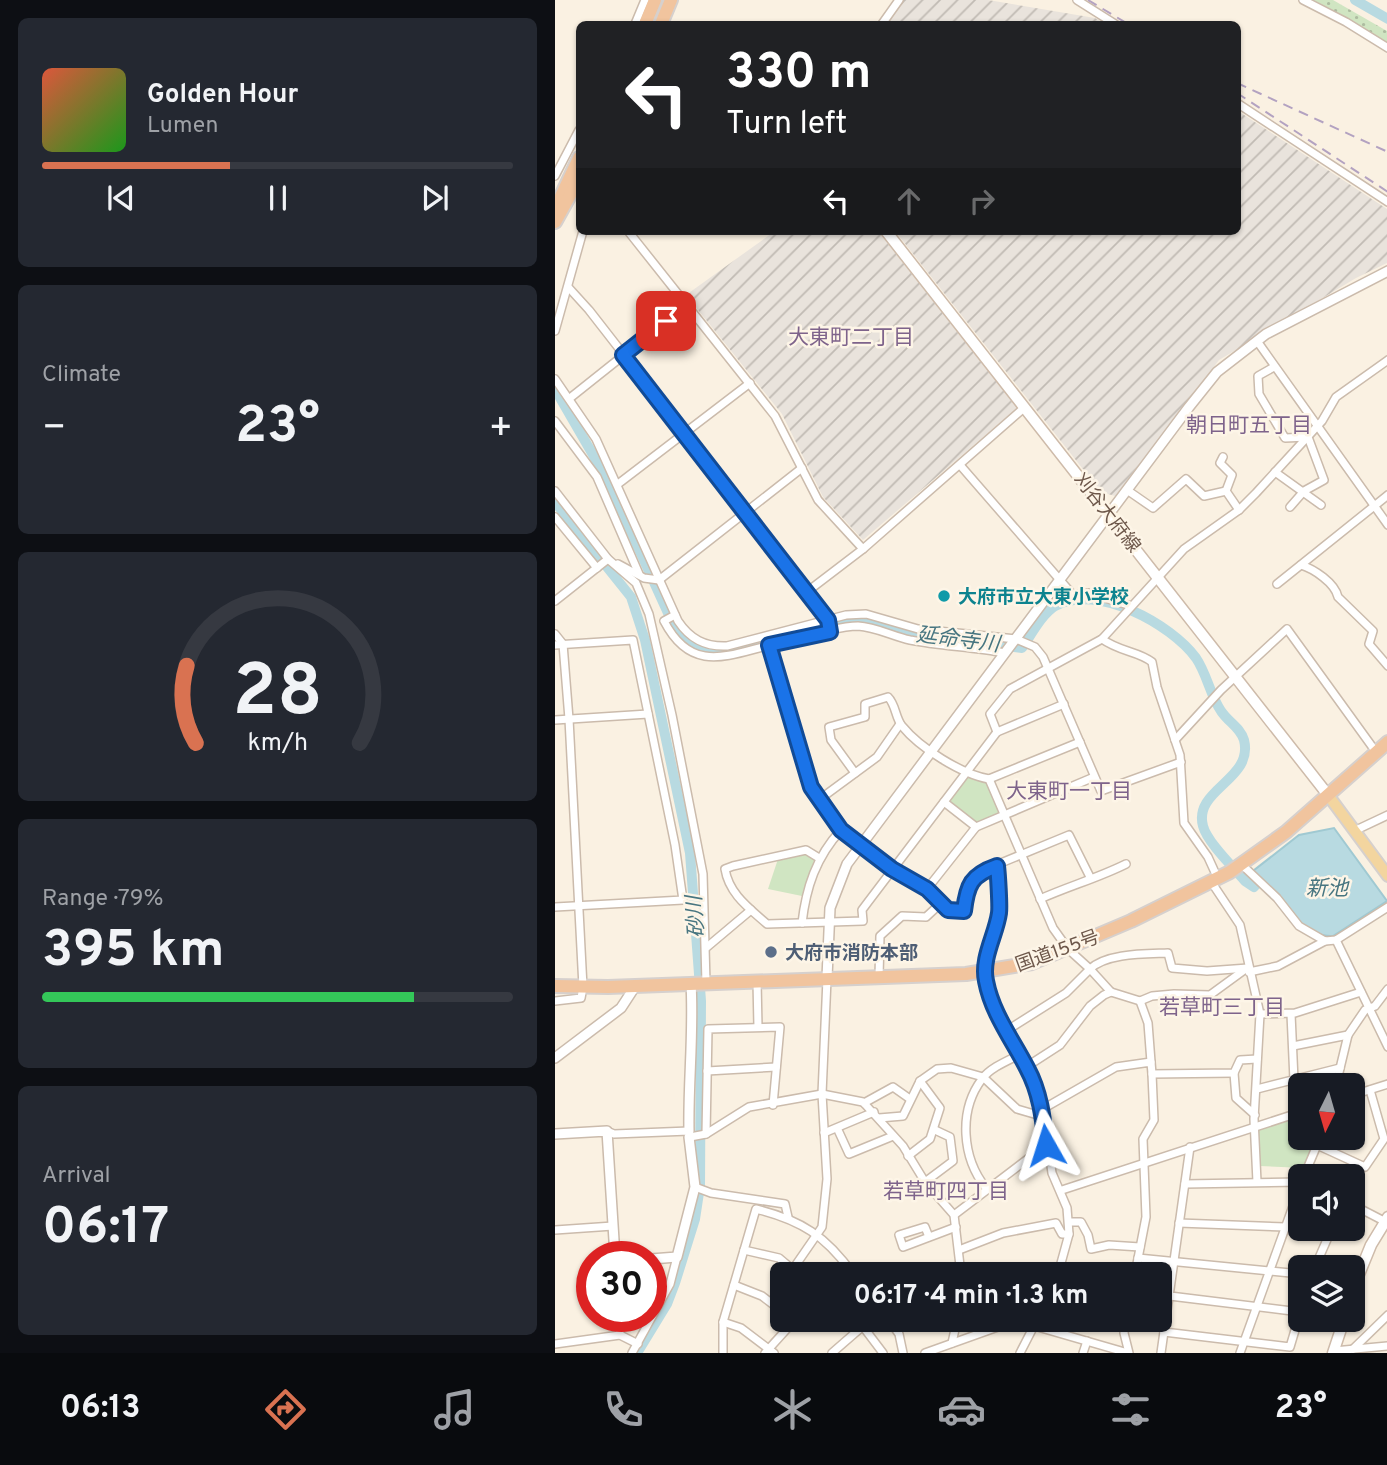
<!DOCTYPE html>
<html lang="en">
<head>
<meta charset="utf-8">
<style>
	body { margin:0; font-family:Overpass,"Noto Sans JP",sans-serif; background:#242831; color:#f1f3f6; height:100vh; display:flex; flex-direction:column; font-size:26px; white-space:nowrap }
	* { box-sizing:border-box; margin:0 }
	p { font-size:23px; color:#9ea1a6 }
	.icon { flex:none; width:38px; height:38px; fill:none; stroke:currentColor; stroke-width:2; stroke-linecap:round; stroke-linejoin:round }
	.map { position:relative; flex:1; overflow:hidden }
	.drawer { display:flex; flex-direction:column; gap:18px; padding:18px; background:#0d0f14; width:555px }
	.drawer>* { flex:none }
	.banner { position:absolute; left:21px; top:21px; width:665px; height:214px; border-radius:10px; box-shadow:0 2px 5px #0004; background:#202124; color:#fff; overflow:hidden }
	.needle { width:46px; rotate:185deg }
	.controls { position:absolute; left:733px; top:1073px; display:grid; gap:14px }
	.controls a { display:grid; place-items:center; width:77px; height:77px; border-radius:10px; background:#171b24; box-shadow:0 2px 5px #0004; font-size:35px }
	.speed { position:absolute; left:21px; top:1241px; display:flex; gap:14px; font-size:35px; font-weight:700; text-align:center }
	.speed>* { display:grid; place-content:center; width:91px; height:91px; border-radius:50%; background:#171b24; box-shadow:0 2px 5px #0004; line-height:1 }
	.speed .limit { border:10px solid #d22; background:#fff; color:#111 }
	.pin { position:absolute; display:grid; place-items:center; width:60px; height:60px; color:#fff; margin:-30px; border-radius:14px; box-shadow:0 4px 10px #0006 }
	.me { position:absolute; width:77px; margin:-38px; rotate:354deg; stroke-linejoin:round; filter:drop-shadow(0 0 5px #0008) }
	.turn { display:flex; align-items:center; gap:24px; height:147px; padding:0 35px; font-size:32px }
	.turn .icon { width:91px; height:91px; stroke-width:2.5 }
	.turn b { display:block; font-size:49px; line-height:60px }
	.lanes { display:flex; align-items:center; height:66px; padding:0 35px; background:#0003; justify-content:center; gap:35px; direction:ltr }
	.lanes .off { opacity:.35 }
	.big { font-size:52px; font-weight:700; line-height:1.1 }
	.drawer .widget { flex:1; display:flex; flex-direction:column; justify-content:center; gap:10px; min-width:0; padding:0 24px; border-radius:10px; background:#242831 }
	.drawer .dial { align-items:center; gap:0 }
	.dial svg { height:182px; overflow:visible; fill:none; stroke:#363941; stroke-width:7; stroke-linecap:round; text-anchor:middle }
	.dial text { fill:#f1f3f6; stroke:none }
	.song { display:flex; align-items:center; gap:21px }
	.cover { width:84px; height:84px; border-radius:10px; background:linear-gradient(135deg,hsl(10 70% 55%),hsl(120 70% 35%)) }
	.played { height:7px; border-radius:4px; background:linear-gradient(90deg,#d97251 40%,#363941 40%) }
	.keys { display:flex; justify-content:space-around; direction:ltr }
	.heat { display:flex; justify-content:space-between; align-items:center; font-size:38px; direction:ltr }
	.charge { height:10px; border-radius:5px; background:linear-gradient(90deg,#34c759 79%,#363941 0) }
	.trip { position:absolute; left:215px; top:1262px; width:402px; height:70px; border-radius:10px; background:#171b24; box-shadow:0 2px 5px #0004; font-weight:700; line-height:70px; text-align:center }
	.dock { display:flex; height:112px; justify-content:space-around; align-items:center; background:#090b0e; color:#9ea1a6 }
	.dock .icon { width:49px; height:49px }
	.dock .selected { color:#d97251 }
	.dock b { font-size:32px; color:#f1f3f6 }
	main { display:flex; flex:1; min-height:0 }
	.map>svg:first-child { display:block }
	.industrial { fill:url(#industrial-furrows) }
	.grass { fill:url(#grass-dots) }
	.green { fill:#d0e5c2 }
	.water { fill:#b8dae1; stroke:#a0c9d2; stroke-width:2 }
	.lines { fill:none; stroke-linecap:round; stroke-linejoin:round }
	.river { stroke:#b8dae1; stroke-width:10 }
	.minor-casing { stroke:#cbbbac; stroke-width:10 }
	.tertiary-casing { stroke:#cbbbac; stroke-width:12 }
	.secondary-casing { stroke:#cebbaa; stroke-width:13 }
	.primary-casing { stroke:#d6d0cd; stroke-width:14 }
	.trunk-casing { stroke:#d6d0cd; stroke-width:16 }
	.minor { stroke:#fff; stroke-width:7 }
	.tertiary { stroke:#fff; stroke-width:9 }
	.secondary { stroke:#fff; stroke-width:10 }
	.primary { stroke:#f3d59f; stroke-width:10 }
	.trunk { stroke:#f1c49e; stroke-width:12 }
	.rail { stroke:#b3a2c1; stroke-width:2; stroke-dasharray:10 7; stroke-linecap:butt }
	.route-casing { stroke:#114b97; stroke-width:18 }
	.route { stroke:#1a73e8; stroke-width:12 }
	.culture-dot { fill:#0f9aa8; stroke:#fdf5e7; stroke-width:2.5 }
	.service-dot { fill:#5c6f8a; stroke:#fdf5e7; stroke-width:2.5 }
	.labels { text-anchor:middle; stroke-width:5; stroke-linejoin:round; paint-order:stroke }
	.street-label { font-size:19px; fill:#6e584b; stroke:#fdf5e7 }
	.culture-label { font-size:19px; font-weight:bold; fill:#0d838f; stroke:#fdf5e7; text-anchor:start }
	.service-label { font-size:19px; font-weight:bold; fill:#4e5e75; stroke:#fdf5e7; text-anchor:start }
	.neighbourhood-label { font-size:21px; fill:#7e638b; stroke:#fdf5e7 }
	.water-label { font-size:21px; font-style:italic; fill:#477580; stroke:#fdf5e7 }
</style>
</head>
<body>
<main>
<section class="drawer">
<div class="widget">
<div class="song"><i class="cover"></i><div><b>Golden Hour</b><p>Lumen</p></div></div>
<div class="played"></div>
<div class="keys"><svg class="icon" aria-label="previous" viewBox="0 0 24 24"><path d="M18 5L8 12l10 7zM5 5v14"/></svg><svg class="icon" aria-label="pause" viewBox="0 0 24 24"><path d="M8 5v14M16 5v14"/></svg><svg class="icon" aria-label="next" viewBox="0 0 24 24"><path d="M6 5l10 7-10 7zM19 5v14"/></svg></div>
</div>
<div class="widget"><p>Climate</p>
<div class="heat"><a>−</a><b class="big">23°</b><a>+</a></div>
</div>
<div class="widget dial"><svg viewBox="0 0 100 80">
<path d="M14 69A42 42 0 1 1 86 69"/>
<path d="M14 69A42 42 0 0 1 10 35" stroke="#d97251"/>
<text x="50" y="56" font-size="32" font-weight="700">28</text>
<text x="50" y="72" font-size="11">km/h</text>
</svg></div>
<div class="widget"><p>Range · 79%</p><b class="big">395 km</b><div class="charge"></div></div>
<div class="widget"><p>Arrival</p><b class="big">06:17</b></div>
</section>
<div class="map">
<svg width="833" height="1353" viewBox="0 0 833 1353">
	<defs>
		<pattern id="industrial-furrows" width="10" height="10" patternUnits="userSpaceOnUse" patternTransform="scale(1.75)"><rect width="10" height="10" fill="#e9e3dc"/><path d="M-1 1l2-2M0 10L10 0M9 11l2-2" fill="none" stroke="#c1bbb4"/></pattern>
		<pattern id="grass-dots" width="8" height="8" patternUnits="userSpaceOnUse" patternTransform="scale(1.75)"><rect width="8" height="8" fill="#d0e5c2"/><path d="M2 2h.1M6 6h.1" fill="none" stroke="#adbca0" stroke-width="1.8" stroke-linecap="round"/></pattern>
	</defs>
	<rect width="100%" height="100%" fill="#faf1e2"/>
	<g class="industrial">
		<polygon points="347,0 433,0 540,18 550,24 333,24"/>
		<polygon points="683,111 832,209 832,263 801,278 664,360 560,496 546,492 340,231 682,231"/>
		<polygon points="220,231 323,231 462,408 308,540 268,497 227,414 131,295"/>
	</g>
	<polygon class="grass" points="756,0 778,0 832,31 832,44"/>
	<g class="green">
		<polygon points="412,776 432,781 446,814 421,824 391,802"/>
		<polygon points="250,853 260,858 247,896 213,889 223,859"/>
		<polygon points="745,1115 746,1138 760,1138 749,1168 705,1166 703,1129"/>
	</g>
	<path class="water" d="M779,828l53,73 -54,35c-33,2 -60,-42 -80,-65l46,-36z"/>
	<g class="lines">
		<g class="river">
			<polyline points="800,0 833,19"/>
			<path d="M0,389l52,90 71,156 22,14 21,3 134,-31 27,3 39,12 101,12c9,-13 20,-34 33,-42 42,-23 116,18 141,52 11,16 14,37 25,53 7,11 19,16 23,29 10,40 -51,49 -41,86 4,16 31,42 42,55l9,6 7,-8"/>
			<polyline points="0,502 76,597 90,640 135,853 146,1001 145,1186 140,1219 120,1283 112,1304 82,1353"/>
		</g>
		<g class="minor-casing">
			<g id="minor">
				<polyline points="522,0 560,24"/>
				<polyline points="748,0 791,22 833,48"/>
				<polyline points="80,24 90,0"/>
				<polyline points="327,24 344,0"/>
				<polyline points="682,103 833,202"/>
				<polyline points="0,176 24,130"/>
				<polyline points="73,231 220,416 263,500 308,549"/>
				<polyline points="14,288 34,310 253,591 273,620 275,632"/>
				<polyline points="0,331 28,231"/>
				<polyline points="702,341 833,525"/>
				<polyline points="719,367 703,376 704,394 730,438 753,437 769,480 749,491 735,507"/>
				<path d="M0,379l41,60 82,182c12,18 27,26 49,25l119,-31 20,-1 52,15 98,10 19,8 8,10 58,134 80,-29"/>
				<polyline points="15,398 133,304"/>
				<polyline points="0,421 42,477 84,574"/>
				<polyline points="668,457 665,463 677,475 671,491 684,510"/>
				<polyline points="405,465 518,595 534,593 576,606"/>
				<polyline points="720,472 766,505"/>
				<polyline points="63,484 195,383"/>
				<polyline points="572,490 598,508 631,479 649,496 671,491"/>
				<polyline points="0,491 53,559 81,583 94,614 117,715 148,874 151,983"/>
				<polyline points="0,517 42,568"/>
				<polyline points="63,564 89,578 104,580 247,468"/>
				<path d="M746,565c13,4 34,18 37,32l35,34 -4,13 19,22"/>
				<polyline points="722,584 833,495"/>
				<polyline points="253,591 308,549 470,407"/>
				<polyline points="0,601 53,559"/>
				<path d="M120,615l-11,6c27,52 62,35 106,24 22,-6 67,-19 88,-19 18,1 34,10 52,14 31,6 63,7 95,13"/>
				<polyline points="0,634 8,644 14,719 28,987 26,998 0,1001"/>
				<path d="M547,639c18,13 36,12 50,23l5,25 23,68 4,68 24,34 10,22"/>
				<path d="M213,642l42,145 31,43c-25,27 -35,58 -39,93"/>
				<polyline points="0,645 78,640 120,845 128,900 0,907"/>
				<polyline points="0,720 93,714"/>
				<polyline points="442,732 435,714 455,689 547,639 629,549 684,510 701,493 767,421 781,397 833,360"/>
				<polyline points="620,740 666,690 732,629 821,752"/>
				<path d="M300,773l-24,-33 -2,-13 36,-10v-13l23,-7c8,8 7,20 14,29 18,22 59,48 87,53l91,-37"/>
				<path d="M434,779l64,149 15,21 22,20c17,-16 55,-15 78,-16l4,15 35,3 41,-3"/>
				<polyline points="265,799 322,757 345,724"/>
				<polyline points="389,802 421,827"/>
				<polyline points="286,830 337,869 372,889 393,910 409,911 411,890 424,872 514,835 535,877"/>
				<polyline points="799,831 833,815"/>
				<path d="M264,858l-13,-8 -73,16 -8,3c4,25 24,39 42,55l96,-3 -1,-11 6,-8 129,-170 67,-28"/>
				<polyline points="686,864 722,898 744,926 770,941 781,940 833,907"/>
				<polyline points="441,866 441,900 445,909 435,944 431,981 442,1015 481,1088 488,1110 497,1173 512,1208 514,1234 503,1274"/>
				<polyline points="657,883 685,925 705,1014 699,1119 702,1182"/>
				<polyline points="372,889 421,827 539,777"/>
				<path d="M485,899c29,-13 58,-21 86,-35"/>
				<polyline points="781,940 833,1047"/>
				<polyline points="152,947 196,910"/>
				<polyline points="694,972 723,966 770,941"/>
				<polyline points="324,977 325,936 347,916 371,917 385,904"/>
				<polyline points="202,981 203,1027"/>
				<polyline points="585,1001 593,1023 596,1062"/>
				<polyline points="705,1014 740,1013 806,992"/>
				<polyline points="736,1014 739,1080"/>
				<polyline points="451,1031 511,993 535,969 556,992"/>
				<polyline points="738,1046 793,1035"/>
				<polyline points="471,1067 505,1045 535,1006 549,995 556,992 585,1001 597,996 619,994 655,995 692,968"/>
				<polyline points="152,1071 221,1067"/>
				<polyline points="679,1073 681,1098 700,1115"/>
				<polyline points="781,1085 793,1035 810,1010 820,1006 833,989"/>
				<polyline points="702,1089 785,1068"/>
				<polyline points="798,1095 833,1084"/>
				<polyline points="309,1103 338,1087 355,1099"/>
				<polyline points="324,1118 348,1116 365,1081 382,1069 396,1068 428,1077 462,1109 479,1114 561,1067 596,1062 597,1074 679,1073 685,1060 702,1059"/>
				<polyline points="283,1130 294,1154 338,1136"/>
				<polyline points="52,1131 59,1134 134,1131 135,1137 151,1134 194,1107 267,1094 308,1102 348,1146 370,1182 399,1215 406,1274"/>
				<polyline points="269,1133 319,1112"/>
				<polyline points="151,1134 153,1029 225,1027 218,1105"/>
				<polyline points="762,1145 810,1167 829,1139 815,1090"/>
				<polyline points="353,1156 375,1139 385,1108 365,1081"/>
				<polyline points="749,1176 765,1138"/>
				<polyline points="370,1182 398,1161 395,1137 380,1130"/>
				<polyline points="630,1184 746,1182"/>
				<polyline points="140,1187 156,1193 230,1204 233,1217"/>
				<path d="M431,1188c-24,-30 -28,-77 -4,-109 8,-11 25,-18 37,-24"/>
				<polyline points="507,1190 746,1112"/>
				<polyline points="798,1205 829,1221"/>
				<polyline points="399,1215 491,1145"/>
				<polyline points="515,1222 526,1222 533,1235 536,1249 554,1245 585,1247"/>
				<polyline points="624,1223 730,1227"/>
				<polyline points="0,1230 58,1226"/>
				<polyline points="374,1237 370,1227 344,1235 348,1247 401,1227"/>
				<polyline points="189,1250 224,1258 243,1274"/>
				<polyline points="404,1250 448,1233 501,1223 507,1234 514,1234"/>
				<polyline points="583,1258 746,1274"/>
				<polyline points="760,1267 777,1228"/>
				<polyline points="238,1269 267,1227 272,1179 267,1094 272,979"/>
				<polyline points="580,1274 591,1217 588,1139 599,1120 597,1074"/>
				<polyline points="179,1285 207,1296 228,1312"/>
				<polyline points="615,1296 745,1312"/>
				<polyline points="64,1316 65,1335"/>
				<polyline points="303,1320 328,1353"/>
				<polyline points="334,1320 344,1334 348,1353"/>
				<polyline points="571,1320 569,1333 574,1353"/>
				<polyline points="168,1322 186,1328 219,1353"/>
				<polyline points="609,1332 735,1347 746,1310"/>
				<polyline points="397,1343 402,1320"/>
				<polyline points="0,1344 65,1335 83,1344"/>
				<polyline points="798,1349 833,1315"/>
				<polyline points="779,1351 833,1346"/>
				<polyline points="77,1353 115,1284 122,1257"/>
				<path d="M168,1353v-31l33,-113c45,11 70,27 97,65"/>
				<polyline points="210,1353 240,1320"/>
				<polyline points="277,1353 308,1326"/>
				<polyline points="370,1353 454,1323 469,1323 573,1353"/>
				<polyline points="465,1353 482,1320"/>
				<polyline points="528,1353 532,1341"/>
				<polyline points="606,1353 635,1147"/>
				<polyline points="685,1353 746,1184"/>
			</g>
		</g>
		<g class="tertiary-casing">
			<g id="tertiary">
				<polyline points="272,978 275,908 292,864 634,407 662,372 711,334 833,271"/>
				<polyline points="0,1058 66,1008 81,985"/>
				<path d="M134,1131c-1,-49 5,-98 2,-148"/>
				<polyline points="0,1134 52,1131 60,1256"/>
				<polyline points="96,1259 122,1257 140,1187 134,1137"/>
			</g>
		</g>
		<g class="secondary-casing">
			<g id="secondary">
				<polyline points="331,231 773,795"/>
				<polyline points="798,1289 816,1245 833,1217"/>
				<polyline points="778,1353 789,1320"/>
			</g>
		</g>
		<g class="primary-casing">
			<polyline id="primary" points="773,795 833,876"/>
		</g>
		<g class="trunk-casing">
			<g id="trunk">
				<polyline points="90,24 100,0"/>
				<polyline points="106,24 116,0"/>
				<polyline points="0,209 24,158"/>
				<polyline points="0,222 24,179"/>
				<polyline points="0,986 53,987 411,974 477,963 576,921 675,872 731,832 833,742"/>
			</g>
		</g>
		<use href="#minor" class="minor"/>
		<use href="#tertiary" class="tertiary"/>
		<use href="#secondary" class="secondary"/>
		<use href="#primary" class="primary"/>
		<use href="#trunk" class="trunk"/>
		<g class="rail">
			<polyline points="533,0 573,24"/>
			<polyline points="682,83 833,152"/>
			<polyline points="682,93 833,192"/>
		</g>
	</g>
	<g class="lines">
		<g class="route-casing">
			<path id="route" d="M111,321l-43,34 205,265 2,12 -61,13 42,142 30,43 51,39 35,20 21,21 16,1c3,-26 7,-36 33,-45 1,8 3,41 2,47 -3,22 -18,45 -13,68 6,32 26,58 41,87 13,24 16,49 19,77"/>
		</g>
		<use href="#route" class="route"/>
	</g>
	<circle class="culture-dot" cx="389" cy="596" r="7"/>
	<circle class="service-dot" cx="216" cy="952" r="7"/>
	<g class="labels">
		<g class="street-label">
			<text transform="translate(553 512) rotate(52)" y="7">刈谷大府線</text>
			<text transform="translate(502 950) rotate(-20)" y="7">国道155号</text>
		</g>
		<g class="culture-label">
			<text x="403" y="603">大府市立大東小学校</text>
		</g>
		<g class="service-label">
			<text x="230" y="959">大府市消防本部</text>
		</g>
		<g class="neighbourhood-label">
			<text x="296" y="344">大東町二丁目</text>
			<text x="694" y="432">朝日町五丁目</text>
			<text x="514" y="798">大東町一丁目</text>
			<text x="667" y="1014">若草町三丁目</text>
			<text x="391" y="1198">若草町四丁目</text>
		</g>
		<g class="water-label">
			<text transform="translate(403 639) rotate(7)" y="7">延命寺川</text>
			<text x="772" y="895">新池</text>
			<text transform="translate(140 917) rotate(-94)" y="7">砂川</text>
		</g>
	</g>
</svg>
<div class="controls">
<a><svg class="needle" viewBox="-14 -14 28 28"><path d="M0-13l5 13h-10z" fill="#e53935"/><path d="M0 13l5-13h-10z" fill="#9ea1a6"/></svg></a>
<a><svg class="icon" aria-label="sound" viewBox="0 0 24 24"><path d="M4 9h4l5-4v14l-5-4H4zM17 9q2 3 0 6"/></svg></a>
<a><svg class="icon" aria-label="layers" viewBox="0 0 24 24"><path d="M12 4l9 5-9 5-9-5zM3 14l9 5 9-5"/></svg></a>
</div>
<div class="speed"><div class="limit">30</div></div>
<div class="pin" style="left:111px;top:321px;background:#d93025"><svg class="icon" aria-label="arrive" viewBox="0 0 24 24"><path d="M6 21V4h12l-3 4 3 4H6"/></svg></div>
<svg class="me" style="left:491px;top:1145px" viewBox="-20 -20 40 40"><path d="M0-17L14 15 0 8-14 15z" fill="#1a73e8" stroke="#fff" stroke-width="4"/></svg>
<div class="trip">06:17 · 4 min · 1.3 km</div>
<div class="banner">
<div class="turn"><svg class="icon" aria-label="left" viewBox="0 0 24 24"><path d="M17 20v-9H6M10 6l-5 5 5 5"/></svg><div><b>330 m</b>Turn left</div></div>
<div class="lanes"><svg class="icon" aria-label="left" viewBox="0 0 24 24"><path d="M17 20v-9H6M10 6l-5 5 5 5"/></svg><svg class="icon off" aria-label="ahead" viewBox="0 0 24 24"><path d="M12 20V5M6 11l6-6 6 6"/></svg><svg class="icon off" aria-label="right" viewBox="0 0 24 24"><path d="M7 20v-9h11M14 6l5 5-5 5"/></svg></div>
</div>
</div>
</main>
<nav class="dock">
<b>06:13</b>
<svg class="icon selected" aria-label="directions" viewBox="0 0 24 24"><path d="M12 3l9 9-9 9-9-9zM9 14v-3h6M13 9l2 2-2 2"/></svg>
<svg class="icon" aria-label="music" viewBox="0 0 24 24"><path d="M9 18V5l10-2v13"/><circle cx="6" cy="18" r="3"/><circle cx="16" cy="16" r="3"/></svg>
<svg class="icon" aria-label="phone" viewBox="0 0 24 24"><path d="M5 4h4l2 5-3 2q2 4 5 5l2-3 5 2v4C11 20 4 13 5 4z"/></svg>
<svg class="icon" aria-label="climate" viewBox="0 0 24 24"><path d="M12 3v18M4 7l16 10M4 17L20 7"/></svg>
<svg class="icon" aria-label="car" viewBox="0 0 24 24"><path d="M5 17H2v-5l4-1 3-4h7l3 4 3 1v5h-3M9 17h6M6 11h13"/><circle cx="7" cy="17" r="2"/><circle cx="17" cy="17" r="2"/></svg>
<svg class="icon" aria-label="filters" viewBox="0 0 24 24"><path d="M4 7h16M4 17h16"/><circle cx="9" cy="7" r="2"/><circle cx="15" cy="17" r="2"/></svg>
<b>23°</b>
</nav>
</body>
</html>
